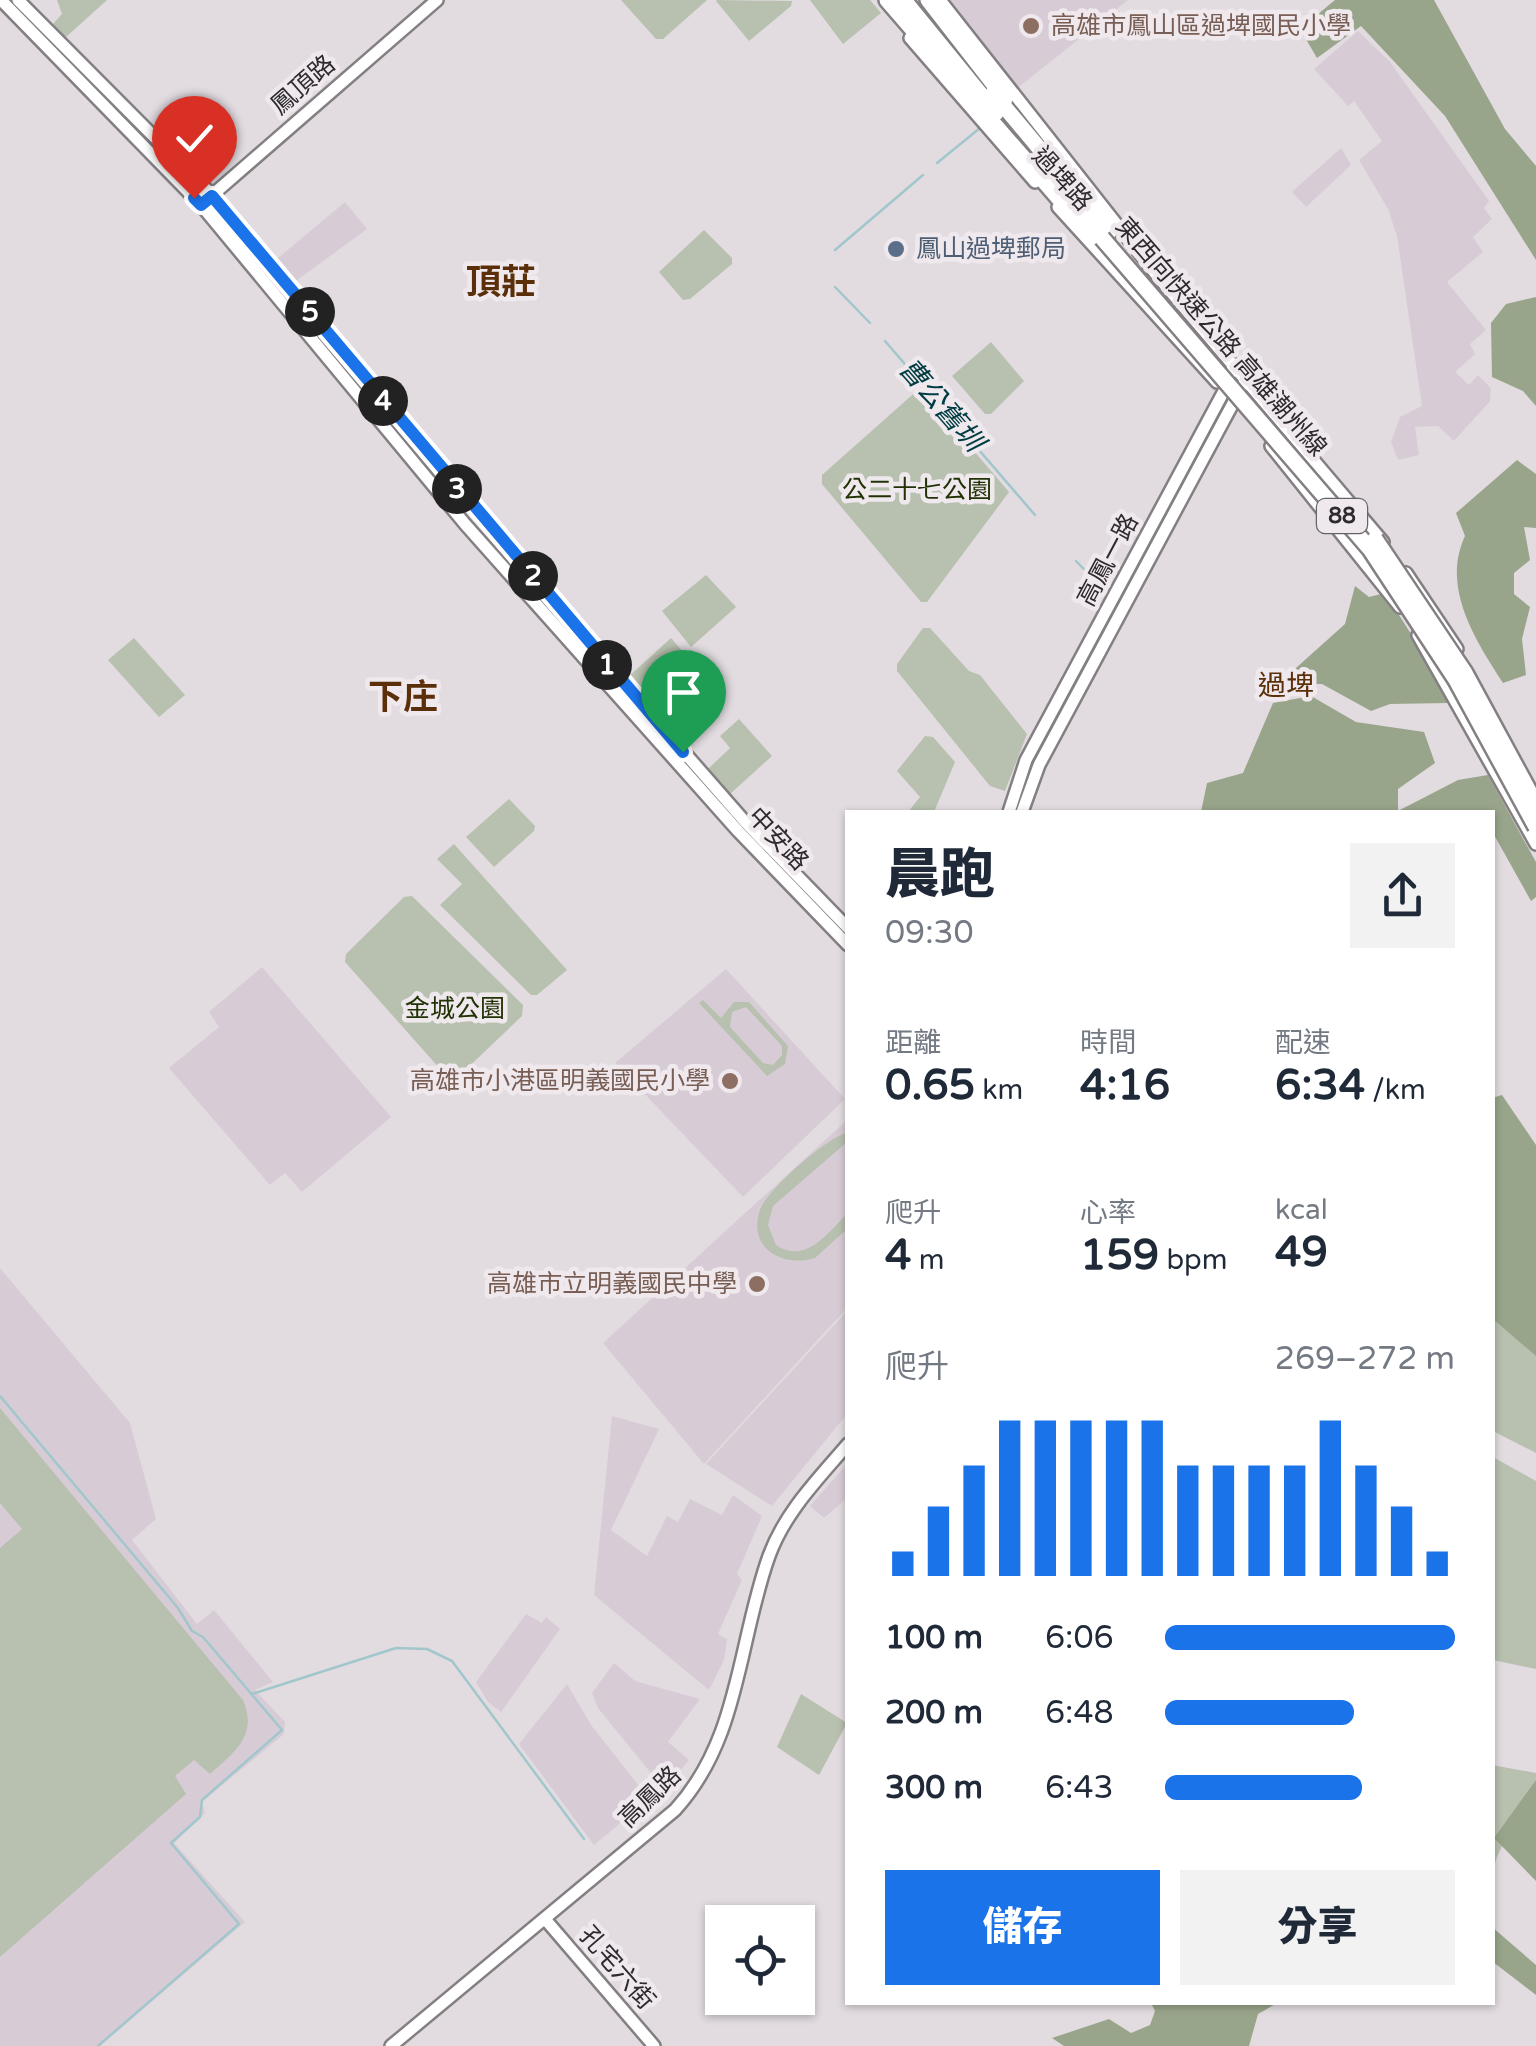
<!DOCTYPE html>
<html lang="zh-TW">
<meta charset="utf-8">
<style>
body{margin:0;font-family:"Varela Round","Noto Sans TC",sans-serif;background:#f2f2f3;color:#1f2937;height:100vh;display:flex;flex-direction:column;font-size:38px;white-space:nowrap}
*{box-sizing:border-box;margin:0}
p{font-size:32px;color:#747a83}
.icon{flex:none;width:55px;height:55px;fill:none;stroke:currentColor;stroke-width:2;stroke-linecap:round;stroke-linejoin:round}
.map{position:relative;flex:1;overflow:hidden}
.sheet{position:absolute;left:845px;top:810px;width:650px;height:1195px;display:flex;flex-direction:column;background:#fff;border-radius:0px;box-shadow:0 2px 8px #0004}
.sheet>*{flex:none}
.controls{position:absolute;left:705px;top:1905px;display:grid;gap:20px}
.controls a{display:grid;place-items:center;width:110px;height:110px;border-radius:0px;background:#fff;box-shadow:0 2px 8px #0004;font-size:50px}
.pin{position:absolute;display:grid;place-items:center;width:85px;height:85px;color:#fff;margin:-102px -42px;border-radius:50% 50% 50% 0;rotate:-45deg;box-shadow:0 0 10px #0007}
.pin .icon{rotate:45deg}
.km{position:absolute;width:50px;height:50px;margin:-25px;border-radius:50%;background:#222;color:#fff;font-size:28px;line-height:50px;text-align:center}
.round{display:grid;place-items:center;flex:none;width:105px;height:105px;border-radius:0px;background:#f2f2f3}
.summary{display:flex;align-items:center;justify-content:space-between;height:170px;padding:0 40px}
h1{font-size:55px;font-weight:800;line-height:75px}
.metrics{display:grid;grid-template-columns:repeat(3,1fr);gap:15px;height:170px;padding:10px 40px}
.metrics div{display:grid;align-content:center}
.metrics b{font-size:42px;font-weight:800}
.metrics small{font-size:28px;font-weight:400}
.metrics p{font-size:28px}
.chart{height:280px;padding:20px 40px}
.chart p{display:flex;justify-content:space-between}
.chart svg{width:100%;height:180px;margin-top:10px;stroke:#1a73e8;stroke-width:6}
.cta{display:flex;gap:20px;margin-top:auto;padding:20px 40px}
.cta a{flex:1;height:115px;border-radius:0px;background:#1a73e8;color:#fff;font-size:40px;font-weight:800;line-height:115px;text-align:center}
.cta a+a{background:#f2f2f3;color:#1f2937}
ul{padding:0 40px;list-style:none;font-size:32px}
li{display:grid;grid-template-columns:160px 120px 1fr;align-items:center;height:75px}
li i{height:25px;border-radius:12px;background:#1a73e8}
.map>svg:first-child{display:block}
.built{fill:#d7ccd6}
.green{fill:#b8c0af;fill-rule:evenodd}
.forest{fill:#99a58b}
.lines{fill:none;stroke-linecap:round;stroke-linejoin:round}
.stream{stroke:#a1c7cc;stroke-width:2.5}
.secondary-casing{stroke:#847f83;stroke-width:16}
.highway-casing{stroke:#847f83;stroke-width:20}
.secondary{stroke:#fff;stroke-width:11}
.highway{stroke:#fff;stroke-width:15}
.highway-bridge-casing{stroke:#847f83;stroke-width:20;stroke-linecap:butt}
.highway-bridge{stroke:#fff;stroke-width:15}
.route-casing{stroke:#fff;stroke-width:20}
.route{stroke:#1a73e8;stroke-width:12}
.education-dot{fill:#8d6e63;stroke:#efe9ee;stroke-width:4}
.service-dot{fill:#5c6f8a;stroke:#efe9ee;stroke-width:4}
.labels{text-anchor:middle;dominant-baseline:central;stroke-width:9;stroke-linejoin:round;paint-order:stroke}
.shield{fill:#efe9ee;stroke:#676467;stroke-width:2.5}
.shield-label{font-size:22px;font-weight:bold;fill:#2d2b2d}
.education-label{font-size:25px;fill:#785e54;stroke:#efe9ee;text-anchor:end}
.street-label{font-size:25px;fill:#2d2b2d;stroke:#efe9ee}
.service-label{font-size:25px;fill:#4e5e75;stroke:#efe9ee;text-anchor:start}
.park-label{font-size:25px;fill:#213205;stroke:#efe9ee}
.water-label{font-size:28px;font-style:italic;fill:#003d43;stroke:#efe9ee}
.neighbourhood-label{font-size:28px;fill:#5b2f09;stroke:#efe9ee}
.district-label{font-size:35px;font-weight:bold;fill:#5b2f09;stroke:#efe9ee}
</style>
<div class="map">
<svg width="1536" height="2046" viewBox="0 0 1536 2046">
<rect width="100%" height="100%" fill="#e2dce1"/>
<!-- built -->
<g class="built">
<polygon points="947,0 1128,0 1015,90"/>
<polygon points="1358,31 1390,62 1489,201 1484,208 1492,219 1473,237 1483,252 1447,282 1486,330 1470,344 1475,354 1455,372 1469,385 1478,375 1491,388 1490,401 1454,441 1438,426 1415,427 1419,455 1398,460 1391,442 1400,417 1422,406 1397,236 1388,209 1359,160 1382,141 1354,101 1348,106 1314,69"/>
<polygon points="1341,148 1351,165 1306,207 1292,192"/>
<polygon points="345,202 367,229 296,281 278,258"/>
<polygon points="262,967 391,1117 302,1192 285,1173 270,1185 169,1068 219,1027 209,1012"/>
<polygon points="726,969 845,1099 743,1197 615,1063"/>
<polygon points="847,1120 847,1308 704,1464 603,1343"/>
<polygon points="0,1268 130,1423 156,1519 132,1540 197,1624 214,1610 273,1682 255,1690 285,1722 284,1734 202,1802 205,1813 174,1843 245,1922 100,2046 0,2046"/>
<polygon points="847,1311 847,1414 772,1506 706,1464"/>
<polygon points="612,1416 659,1429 611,1530 647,1556 667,1516 678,1522 690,1499 722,1515 733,1495 762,1516 737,1574 742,1580 718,1634 727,1639 724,1660 709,1690 594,1595"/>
<polygon points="847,1464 847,1498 824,1518 810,1506"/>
<polygon points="526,1614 542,1623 546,1617 560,1629 501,1712 488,1702 476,1682"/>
<polygon points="614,1663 635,1681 700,1699 668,1742 689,1760 671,1782 654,1777 598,1708 592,1693"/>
<polygon points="567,1684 591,1725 647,1796 646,1802 594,1845 519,1744"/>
</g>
<!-- green -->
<g class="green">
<polygon points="57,0 107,0 65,38 53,24 62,14"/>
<polygon points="621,0 707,0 663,39 656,39"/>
<polygon points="810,0 870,0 881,13 843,44"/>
<polygon points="716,1 717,0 792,1 791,6 749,41"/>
<polygon points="704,230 732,258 732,264 690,299 683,300 659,272"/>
<polygon points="991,342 1024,381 991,414 985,414 952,376"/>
<polygon points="920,388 1009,492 927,602 921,602 822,484 822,475"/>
<polygon points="706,575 736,607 691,647 662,611"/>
<polygon points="923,628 930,628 969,671 980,675 1027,734 1005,791 990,786 897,671 897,664"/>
<polygon points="134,638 185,695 159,717 108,660"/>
<polygon points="671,638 714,688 670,727 627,678"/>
<polygon points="739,719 772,756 730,794 708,769 730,748 720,736"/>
<polygon points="925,736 933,737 955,762 934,812 908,812 920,797 897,771"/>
<polygon points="509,799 535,826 534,831 494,867 466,837"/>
<polygon points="454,844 567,970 537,995 531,995 440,905 462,884 437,859"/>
<polygon points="412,896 523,1005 522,1016 458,1077 449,1079 345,962 346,954 404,897"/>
<path d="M703 1000 721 1018 734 1002H749L788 1046 785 1064 767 1076 699 1003ZM746 1007 782 1046V1055L773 1065 763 1063 730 1027 732 1012Z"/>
<path d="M847 1133V1142L773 1206 768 1225 776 1245C806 1265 827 1233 847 1214V1229L815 1258C782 1268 747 1248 760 1210 766 1191 828 1136 847 1133Z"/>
<polygon points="1492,1298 1536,1332 1536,1453 1493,1431"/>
<path d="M0 1408 243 1700C258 1735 235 1752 210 1774L194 1760 175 1776 186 1794 0 1957V1548L22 1529 0 1503Z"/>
<polygon points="1493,1457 1536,1481 1536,1669 1493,1660"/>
<polygon points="801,1694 847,1723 819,1775 777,1747"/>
<path d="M1492 1765 1536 1773C1536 1826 1500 1827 1493 1873Z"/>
</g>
<!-- forest -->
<g class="forest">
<polygon points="1335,0 1434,0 1505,129 1536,166 1536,260 1445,116 1361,26 1317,58 1300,29"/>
<polygon points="1536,297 1536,406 1523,391 1492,377 1491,323 1506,304"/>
<path d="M1517 460 1536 474V528L1524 527 1530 560 1514 573V594L1530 607 1522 639 1526 675 1503 683C1475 640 1441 587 1465 536L1456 513Z"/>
<polygon points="1355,586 1369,597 1385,593 1427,659 1449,703 1390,704 1371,711 1322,684 1277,685 1345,624"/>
<polygon points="1311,696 1356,722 1424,732 1435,763 1398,789 1398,811 1458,780 1488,775 1536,862 1536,897 1531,901 1493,833 1492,812 1201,812 1207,783 1243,773 1273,703"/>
<polygon points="1502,1095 1536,1145 1536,1356 1493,1319 1492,1098"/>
<polygon points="1536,1780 1536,1881 1494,1838"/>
<polygon points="1492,1927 1536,1965 1536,1995 1493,1962"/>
<polygon points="1151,2003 1277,2003 1258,2014 1249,2046 1064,2046 1052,2038 1109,2019 1131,2033 1150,2025 1155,2011"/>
</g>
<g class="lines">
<!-- stream -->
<g class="stream">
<polyline points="937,163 980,128"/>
<polyline points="835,250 923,175"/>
<polyline points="835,287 870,323"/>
<polyline points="885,341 1035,515"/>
<polyline points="1076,561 1105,591"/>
<polyline points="0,1396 178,1608 192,1631 203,1637 282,1730 202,1800 200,1817 171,1843 239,1924 98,2046"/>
<polyline points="252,1694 396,1648 427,1649 452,1661 584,1839"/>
</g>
<defs>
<g id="secondary">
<polyline points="1,0 201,205 465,524 738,831 848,945"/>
<polyline points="18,0 212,195 620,679 747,824 848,928"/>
<polyline points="940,0 1159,278 1383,542"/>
<polyline points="910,38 1035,182"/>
<polyline points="210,197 437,0"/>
<polyline points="1058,207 1217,382"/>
<polyline points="1271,446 1400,607"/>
<polyline points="1406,573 1457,649"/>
<polyline points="1418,635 1536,844"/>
<polyline points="1009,812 1026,760 1224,391 1234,364"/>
<polyline points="1022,812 1039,765 1246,379"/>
<polyline points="545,1919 654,2046"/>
<path d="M391 2046 675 1810C740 1739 738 1642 769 1556 785 1512 818 1479 848 1444"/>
</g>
<g id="highway">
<polyline points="887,0 1067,208 1102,238"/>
<polyline points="904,0 996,113"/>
<polyline points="928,0 1005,99"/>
<polyline points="993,93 1109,232"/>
</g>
</defs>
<!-- secondary casing -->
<use href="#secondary" class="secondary-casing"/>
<!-- highway casing -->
<use href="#highway" class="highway-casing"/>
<!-- secondary -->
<use href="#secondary" class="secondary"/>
<!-- highway -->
<use href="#highway" class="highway"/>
<defs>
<g id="highway-bridge">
<polyline points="1102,238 1370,549 1456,680 1536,827"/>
<polyline points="1375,539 1465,673 1536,804"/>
</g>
</defs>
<!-- highway-bridge casing -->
<use href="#highway-bridge" class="highway-bridge-casing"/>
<!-- highway-bridge -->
<use href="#highway-bridge" class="highway-bridge"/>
</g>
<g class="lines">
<defs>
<polyline id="route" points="194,198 201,205 212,196 683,752"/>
</defs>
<!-- route casing -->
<use href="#route" class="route-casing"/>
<!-- route -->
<use href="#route" class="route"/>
</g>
<!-- markers -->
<g class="education-dot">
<circle cx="1031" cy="26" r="10"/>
<circle cx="730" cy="1081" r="10"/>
<circle cx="757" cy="1284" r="10"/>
</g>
<circle class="service-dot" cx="896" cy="249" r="10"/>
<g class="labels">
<!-- shield labels -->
<rect class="shield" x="1317" y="499" width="50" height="34" rx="8"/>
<g class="shield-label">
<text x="1342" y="516">88</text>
</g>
<!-- education labels -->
<g class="education-label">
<text x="1051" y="26" text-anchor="start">高雄市鳳山區過埤國民小學</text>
<text x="710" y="1081">高雄市小港區明義國民小學</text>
<text x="737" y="1284">高雄市立明義國民中學</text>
</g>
<!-- street labels -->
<g class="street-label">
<text transform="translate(303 85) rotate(-41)">鳳頂路</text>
<text transform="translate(1062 179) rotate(48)">過埤路</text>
<text transform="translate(1221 337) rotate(49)">東西向快速公路 高雄潮州線</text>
<text transform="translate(1108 560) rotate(-62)">高鳳一路</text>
<text transform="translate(778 839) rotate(47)">中安路</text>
<text transform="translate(650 1797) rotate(-44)">高鳳路</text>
<text transform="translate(617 1968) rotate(49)">孔宅六街</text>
</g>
<!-- service labels -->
<g class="service-label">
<text x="916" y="249">鳳山過埤郵局</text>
</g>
<!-- park labels -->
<g class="park-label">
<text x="917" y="490">公二十七公園</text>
<text x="455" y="1009">金城公園</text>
</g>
<!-- water labels -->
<g class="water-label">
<text transform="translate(941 405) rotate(49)">曹公舊圳</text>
</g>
<!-- neighbourhood labels -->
<g class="neighbourhood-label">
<text x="1286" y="686">過埤</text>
</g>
<!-- district labels -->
<g class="district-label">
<text x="501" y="283">頂莊</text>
<text x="403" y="698">下庄</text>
</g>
</g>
</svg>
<div class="controls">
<a><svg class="icon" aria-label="locate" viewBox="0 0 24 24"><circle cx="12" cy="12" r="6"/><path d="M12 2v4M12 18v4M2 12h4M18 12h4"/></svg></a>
</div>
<div class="pin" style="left:683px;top:752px;background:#1e9e55"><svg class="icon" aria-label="arrive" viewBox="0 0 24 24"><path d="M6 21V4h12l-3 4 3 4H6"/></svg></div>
<div class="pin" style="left:194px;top:198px;background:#d93025"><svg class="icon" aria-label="check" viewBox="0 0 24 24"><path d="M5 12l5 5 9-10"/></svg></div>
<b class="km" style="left:607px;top:665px">1</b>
<b class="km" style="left:533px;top:576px">2</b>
<b class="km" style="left:457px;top:489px">3</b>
<b class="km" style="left:383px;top:401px">4</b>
<b class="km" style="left:310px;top:312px">5</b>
<section class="sheet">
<div class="summary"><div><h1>晨跑</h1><p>09:30</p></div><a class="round"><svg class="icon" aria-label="share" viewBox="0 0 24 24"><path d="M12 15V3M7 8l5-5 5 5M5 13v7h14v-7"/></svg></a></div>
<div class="metrics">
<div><p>距離</p><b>0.65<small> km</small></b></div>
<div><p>時間</p><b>4:16</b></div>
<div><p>配速</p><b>6:34<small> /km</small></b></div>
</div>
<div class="metrics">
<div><p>爬升</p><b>4<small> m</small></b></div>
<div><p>心率</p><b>159<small> bpm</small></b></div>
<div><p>kcal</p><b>49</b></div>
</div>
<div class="chart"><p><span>爬升</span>269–272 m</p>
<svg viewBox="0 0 160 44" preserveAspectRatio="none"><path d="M5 44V38M15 44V27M25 44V17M35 44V6M45 44V6M55 44V6M65 44V6M75 44V6M85 44V17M95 44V17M105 44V17M115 44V17M125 44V6M135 44V17M145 44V27M155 44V38"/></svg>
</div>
<ul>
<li><b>100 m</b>6:06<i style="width:100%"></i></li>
<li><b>200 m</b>6:48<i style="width:65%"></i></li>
<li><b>300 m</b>6:43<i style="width:68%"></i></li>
</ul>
<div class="cta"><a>儲存</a><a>分享</a></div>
</section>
</div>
